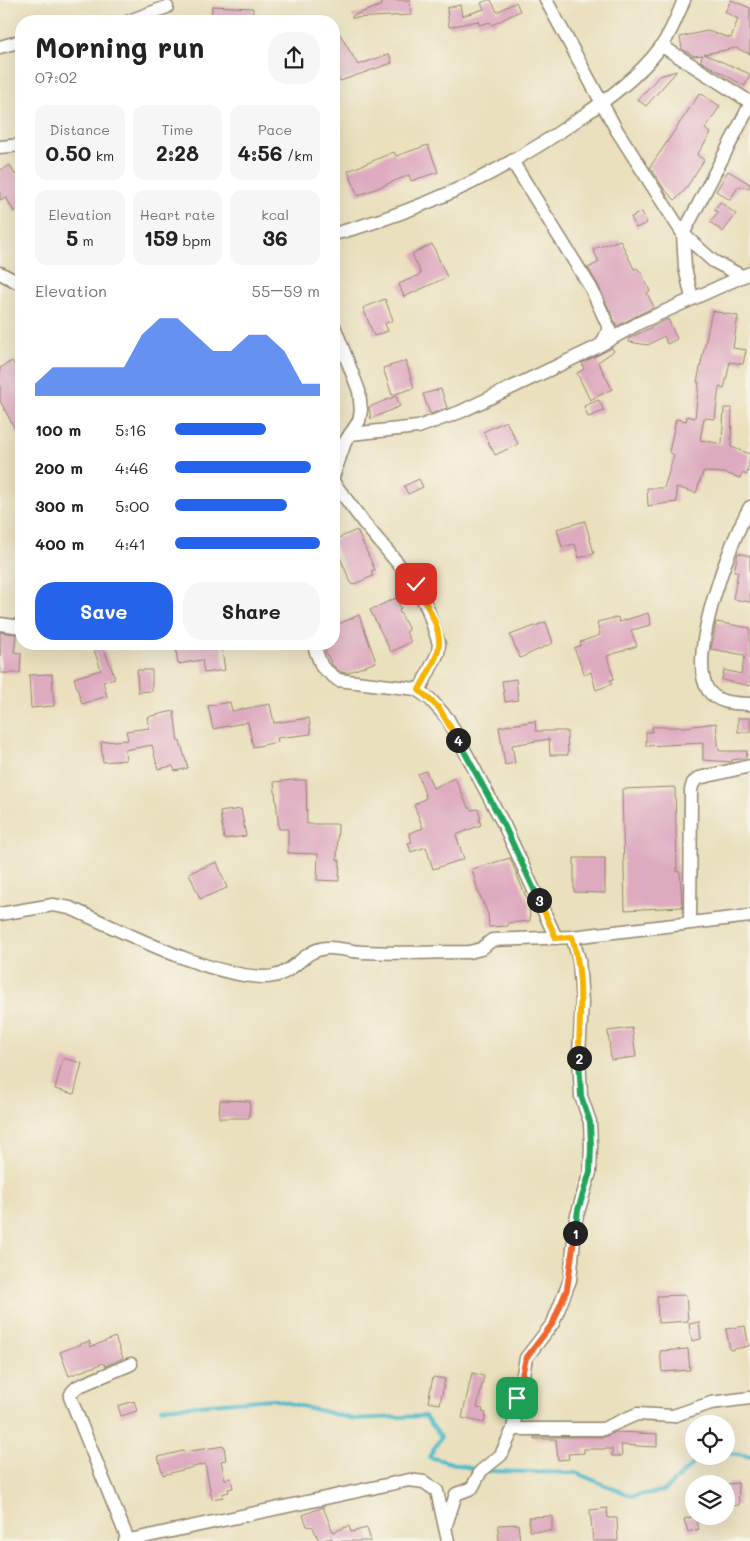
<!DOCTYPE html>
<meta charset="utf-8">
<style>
body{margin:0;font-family:Mali,sans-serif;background:#f6f6f6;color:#222;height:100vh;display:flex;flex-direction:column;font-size:19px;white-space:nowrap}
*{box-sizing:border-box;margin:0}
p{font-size:16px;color:#767676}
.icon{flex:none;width:28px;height:28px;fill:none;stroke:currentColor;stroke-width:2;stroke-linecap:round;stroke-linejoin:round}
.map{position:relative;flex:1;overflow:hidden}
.drawer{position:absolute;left:15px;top:15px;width:325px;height:635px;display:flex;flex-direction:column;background:#fff;border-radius:20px;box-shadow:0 5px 20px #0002}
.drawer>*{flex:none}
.controls{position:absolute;left:685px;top:1415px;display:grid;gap:10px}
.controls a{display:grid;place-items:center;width:50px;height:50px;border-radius:50%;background:#fff;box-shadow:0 5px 20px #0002;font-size:25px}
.pin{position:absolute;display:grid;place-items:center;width:42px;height:42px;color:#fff;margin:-21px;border-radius:10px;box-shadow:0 2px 8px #0006}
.km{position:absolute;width:25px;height:25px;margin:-12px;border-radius:50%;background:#222;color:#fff;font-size:14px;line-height:25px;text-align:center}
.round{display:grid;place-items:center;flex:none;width:52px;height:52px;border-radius:20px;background:#f6f6f6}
.summary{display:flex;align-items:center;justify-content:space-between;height:85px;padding:0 20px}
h1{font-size:28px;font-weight:700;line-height:38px}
.figures{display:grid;grid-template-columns:repeat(3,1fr);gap:8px;height:85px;padding:5px 20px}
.figures div{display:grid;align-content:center;border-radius:12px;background:#f6f6f6;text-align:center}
.figures b{font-size:21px;font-weight:700}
.figures small{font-size:14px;font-weight:400}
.figures p{font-size:14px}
.chart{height:140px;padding:10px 20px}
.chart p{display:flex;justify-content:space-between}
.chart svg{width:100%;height:90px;margin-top:5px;fill:#2563eb;opacity:.7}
.cta{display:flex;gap:10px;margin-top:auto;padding:10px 20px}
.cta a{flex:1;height:58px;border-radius:20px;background:#2563eb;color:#fff;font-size:20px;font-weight:700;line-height:58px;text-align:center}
.cta a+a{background:#f6f6f6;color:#222}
ul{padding:0 20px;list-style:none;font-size:16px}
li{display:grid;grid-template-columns:80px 60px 1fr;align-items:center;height:38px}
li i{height:12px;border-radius:6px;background:#2563eb}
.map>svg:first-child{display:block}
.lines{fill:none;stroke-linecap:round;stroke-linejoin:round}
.stream{stroke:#4ebac9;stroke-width:4}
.building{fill:#deaac0}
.minor-casing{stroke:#92856e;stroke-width:15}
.minor{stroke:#fff;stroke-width:12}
.split-1-casing{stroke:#fff;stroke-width:10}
.split-2-casing{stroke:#fff;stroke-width:10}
.split-3-casing{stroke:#fff;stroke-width:10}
.split-4-casing{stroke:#fff;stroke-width:10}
.split-5-casing{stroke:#fff;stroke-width:10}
.split-1{stroke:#f0652b;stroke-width:6}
.split-2{stroke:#22a559;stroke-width:6}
.split-3{stroke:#f5b400;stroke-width:6}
.split-4{stroke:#22a559;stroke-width:6}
.split-5{stroke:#f5b400;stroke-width:6}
</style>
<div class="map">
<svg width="750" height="1541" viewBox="0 0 750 1541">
<rect width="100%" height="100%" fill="#f7f3e8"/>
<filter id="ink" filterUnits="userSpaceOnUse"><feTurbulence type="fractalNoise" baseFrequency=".02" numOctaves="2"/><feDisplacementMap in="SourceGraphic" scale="10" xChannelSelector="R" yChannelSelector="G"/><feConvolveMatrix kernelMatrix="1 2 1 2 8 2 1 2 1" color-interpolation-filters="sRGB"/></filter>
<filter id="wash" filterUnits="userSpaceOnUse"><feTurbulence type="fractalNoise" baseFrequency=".0096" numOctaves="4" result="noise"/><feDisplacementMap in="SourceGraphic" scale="20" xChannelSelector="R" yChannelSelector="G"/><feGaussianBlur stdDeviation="1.12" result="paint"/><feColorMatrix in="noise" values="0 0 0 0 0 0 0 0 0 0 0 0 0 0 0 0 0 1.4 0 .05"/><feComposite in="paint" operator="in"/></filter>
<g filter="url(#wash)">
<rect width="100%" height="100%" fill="#eae0bd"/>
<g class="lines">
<!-- stream -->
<g class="stream">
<polyline points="161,1408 272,1399 354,1419 425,1416 441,1437 429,1457 478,1470"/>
<polyline points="726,1453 750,1456"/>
<polyline points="487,1471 576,1473 632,1496 664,1491 701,1456"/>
</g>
</g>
<g id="blocks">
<!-- building -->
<g class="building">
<polygon points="381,0 410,0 411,15 352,18 352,16 382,5"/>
<polygon points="488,0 491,0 497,12 516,2 520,11 492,25 490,22 479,25 478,21 449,27 447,8 460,5 462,16 484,9 481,3"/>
<polygon points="731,0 750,8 750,54 736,48 704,54 750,74 745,86 700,61 703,55 694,56 682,49 680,37 707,31 731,38 738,19 725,12"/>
<polygon points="212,6 253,8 252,21 211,21"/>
<polygon points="334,24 358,65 389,54 392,63 340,81 334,70"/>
<polygon points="677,71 646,106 638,100 659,76"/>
<polygon points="700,93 720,106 705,129 711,133 697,155 704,160 685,190 675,200 664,189 650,167"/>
<polygon points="428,145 438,172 411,181 409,175 358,196 348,171 394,152 396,156"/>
<polygon points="10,165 15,175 21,172 21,208 14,212 6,197 0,200 0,170"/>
<polygon points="728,171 750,184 750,188 738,187 730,200 716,191"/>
<polygon points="720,202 736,214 723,232 710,222 718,212 714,210"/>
<polygon points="642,212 647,223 636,228 631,217"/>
<polygon points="620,240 634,269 637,268 642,274 650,291 647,293 654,307 617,326 598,285 588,268 599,262 593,249"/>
<polygon points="432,244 447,277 404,297 399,284 421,274 412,254"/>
<polygon points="385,299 393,320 385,324 388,331 374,336 363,308"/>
<polygon points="712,311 738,316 733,348 746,350 743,364 730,362 724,389 719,387 715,419 704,418 700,440 722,444 724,408 732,408 731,447 750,454 747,475 742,473 740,478 725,473 703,472 696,493 676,487 677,502 648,506 647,488 664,488 674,455 669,452 676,419 686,421 687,416 695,418 699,382 697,382"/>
<polygon points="668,319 677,339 667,344 664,336 648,345 629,342 628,339"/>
<polygon points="612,348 614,351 598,362 612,389 590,400 577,373 584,369 582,363"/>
<polygon points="12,361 21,377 17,381 21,389 21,440 0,401 0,368"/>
<polygon points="406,361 414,388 392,395 383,368"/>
<polygon points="441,389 447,408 430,414 423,394"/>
<polygon points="396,396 400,406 371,419 369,407"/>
<polygon points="599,400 604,411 588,417 584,406"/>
<polygon points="506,421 518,444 495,455 483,432"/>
<polygon points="419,479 423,487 408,494 404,486"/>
<polygon points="585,521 594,554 579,558 575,544 562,547 557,529"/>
<polygon points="357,530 375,570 371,571 373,576 352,585 334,544 334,540"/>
<polygon points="738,553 750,556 750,602 733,599 738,572 734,571"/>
<polygon points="396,598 401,608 399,610 409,630 406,632 411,642 391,652 370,610"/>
<polygon points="648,613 651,625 631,630 637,646 607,656 614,679 610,680 612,684 596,690 591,672 585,675 574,648 581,645 580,642 600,635 597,622 618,617 619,622"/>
<polygon points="359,615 376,662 347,673 341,672 332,665 322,644 334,644 334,626"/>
<polygon points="546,622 553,643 520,658 510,635"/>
<polygon points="716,622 750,628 750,686 722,680 724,670 741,674 745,655 711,649"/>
<polygon points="0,632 16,634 14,652 21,653 20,673 1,673"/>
<polygon points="92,644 102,644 115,678 103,682 107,696 82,704 74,678 101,670"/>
<polygon points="175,644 221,644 225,670 204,673 202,660 178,664"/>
<polygon points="137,670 152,670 152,691 138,692"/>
<polygon points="52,674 54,706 31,708 29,675"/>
<polygon points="516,679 518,700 505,702 502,681"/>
<polygon points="230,702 232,711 270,704 274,723 309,718 311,734 277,738 278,742 253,747 248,722 213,729 208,706"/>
<polygon points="174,711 178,742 180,741 188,768 175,771 173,766 158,769 152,745 125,750 126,760 103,762 101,742 128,740 126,731 149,728 147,717"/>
<rect x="738" y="718" width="12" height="14"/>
<polygon points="535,721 536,731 567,731 568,755 550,755 549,739 512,745 515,763 505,765 499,727"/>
<polygon points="716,723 719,751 747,751 746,758 732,760 732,762 703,760 703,743 646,746 646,732 652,732 652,727 686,727"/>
<polygon points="426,771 433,788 455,778 467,805 471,810 478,809 481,818 479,819 481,825 456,835 464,859 433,869 426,847 411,852 408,843 412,842 409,833 423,828 414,805 426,798 418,774"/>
<polygon points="293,780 306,780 307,824 338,824 337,860 340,860 339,881 317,880 318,854 288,853 288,829 279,829 274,782"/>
<polygon points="675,787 677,872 680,872 682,907 625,910 622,789"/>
<polygon points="241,809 246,836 224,839 220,812"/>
<polygon points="510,858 529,904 530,921 508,923 508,926 489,927 488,914 478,891 472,869"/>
<polygon points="574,858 605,858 605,893 574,892"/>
<polygon points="217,862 227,888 200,899 189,873"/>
<polygon points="632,1028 636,1057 611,1060 608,1031"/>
<polygon points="63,1058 82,1063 74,1094 55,1089"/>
<polygon points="220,1100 250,1101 249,1118 219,1118"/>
<polygon points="686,1295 688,1321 658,1323 657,1296"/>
<polygon points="699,1322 701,1339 692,1341 689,1324"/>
<polygon points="745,1326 749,1346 730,1350 726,1329"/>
<polygon points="115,1337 123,1358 105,1366 104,1363 69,1376 60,1352 89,1341 91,1347"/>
<polygon points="688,1349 690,1370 662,1372 660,1351"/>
<polygon points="472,1373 484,1376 477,1408 483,1409 482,1412 486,1413 484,1423 462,1418"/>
<polygon points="433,1377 445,1379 440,1404 428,1402"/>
<polygon points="134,1401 137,1411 121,1416 118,1406"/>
<polygon points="617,1432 657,1434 657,1447 621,1445 622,1456 612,1456 612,1449 584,1449 584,1453 568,1454 569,1459 558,1460 556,1439 534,1439 534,1437 603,1437"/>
<polygon points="224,1446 226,1460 221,1461 225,1479 231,1478 233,1488 228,1489 229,1492 222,1494 223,1497 212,1499 205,1464 163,1475 158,1457 183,1451 183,1452"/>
<polygon points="738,1483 739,1505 728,1506 727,1484"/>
<polygon points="323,1507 333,1532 349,1526 351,1532 367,1528 371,1541 331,1541 332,1538 319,1541 313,1527 307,1526 303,1515"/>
<polygon points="607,1508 608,1518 617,1518 618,1541 593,1541 590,1510"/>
<polygon points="552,1516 552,1531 529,1531 529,1517"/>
<polygon points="695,1516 699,1529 688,1532 684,1519"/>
<polygon points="518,1524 520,1541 499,1541 498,1525"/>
</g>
</g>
</g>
<g filter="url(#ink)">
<use href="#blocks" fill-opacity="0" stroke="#92856e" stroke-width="1"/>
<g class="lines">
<defs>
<g id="minor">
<polyline points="546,0 616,129 683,234 713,261 742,276"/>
<polyline points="129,21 167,7"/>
<polyline points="662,46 750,102"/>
<polyline points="0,47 21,41"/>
<polyline points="0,147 21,145"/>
<polyline points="512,161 591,288 609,328 602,344"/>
<path d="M334 234C424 210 504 172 580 118 609 98 639 76 660 48 671 34 677 16 684 0"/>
<polyline points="0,273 21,284"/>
<polyline points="692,298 685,268 683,234 750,105"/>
<polyline points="334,326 359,391 361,410 359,421 345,442 334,474"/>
<polyline points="350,434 418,427 460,412 595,348 639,323 750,273"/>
<polyline points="334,483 364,523 416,585 428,610 439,644 438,653 419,691"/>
<path d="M750 507C731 539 686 657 708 690 718 704 735 703 750 704"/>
<polyline points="0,624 21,627"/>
<polyline points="313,644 322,667 338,680 416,689 430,699 448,719 504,825 556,938"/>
<path d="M0 914 53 905 70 908C126 932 202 974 262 977 295 978 299 951 326 948 338 947 351 952 363 952 398 954 434 952 469 952L481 949 492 940 572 937 750 916"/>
<polyline points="690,922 691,790 693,783 699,778 750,766"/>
<polyline points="513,1429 603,1429 637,1414 673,1416 711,1403 750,1398"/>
<polyline points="446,1525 456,1494 472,1488 481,1471 501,1455 513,1429 526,1358 553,1323 570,1280 576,1219 590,1172 591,1146 590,1122 581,1096 579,1055 582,1003 579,959 572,937"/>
<polyline points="128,1540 70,1397 72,1392 77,1387 131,1364"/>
<polyline points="125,1541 409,1480 424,1482 437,1491 448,1541"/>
</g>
</defs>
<!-- minor casing -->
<use href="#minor" class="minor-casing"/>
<!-- minor -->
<use href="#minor" class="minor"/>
</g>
</g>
<g class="lines" filter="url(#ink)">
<defs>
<polyline id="split-1" points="517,1398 526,1358 553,1323 567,1289 575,1233"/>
<polyline id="split-2" points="575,1233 578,1210 590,1172 591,1146 590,1122 581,1096 579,1058"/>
<path id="split-3" d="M539 900 556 938 572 937C585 979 579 1015 579 1058"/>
<polyline id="split-4" points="458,740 504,825 539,900"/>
<path id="split-5" d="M416 584C425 603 444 630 438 651 434 664 425 678 419 690L439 708 458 740"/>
</defs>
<!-- split-1 casing -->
<use href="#split-1" class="split-1-casing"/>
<!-- split-2 casing -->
<use href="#split-2" class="split-2-casing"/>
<!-- split-3 casing -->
<use href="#split-3" class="split-3-casing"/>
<!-- split-4 casing -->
<use href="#split-4" class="split-4-casing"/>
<!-- split-5 casing -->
<use href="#split-5" class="split-5-casing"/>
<!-- split-1 -->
<use href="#split-1" class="split-1"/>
<!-- split-2 -->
<use href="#split-2" class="split-2"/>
<!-- split-3 -->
<use href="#split-3" class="split-3"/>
<!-- split-4 -->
<use href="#split-4" class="split-4"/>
<!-- split-5 -->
<use href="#split-5" class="split-5"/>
</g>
</svg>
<div class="controls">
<a><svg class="icon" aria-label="locate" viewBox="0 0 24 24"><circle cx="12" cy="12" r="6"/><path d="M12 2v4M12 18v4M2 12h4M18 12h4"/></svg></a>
<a><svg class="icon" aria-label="layers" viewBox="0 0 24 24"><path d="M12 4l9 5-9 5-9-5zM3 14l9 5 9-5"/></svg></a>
</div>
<div class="pin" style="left:517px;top:1398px;background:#1e9e55"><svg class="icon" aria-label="arrive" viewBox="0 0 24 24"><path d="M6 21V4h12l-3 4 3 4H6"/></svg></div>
<div class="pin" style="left:416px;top:584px;background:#d93025"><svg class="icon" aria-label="check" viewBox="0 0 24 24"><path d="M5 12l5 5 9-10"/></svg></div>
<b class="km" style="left:575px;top:1233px">1</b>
<b class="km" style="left:579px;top:1058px">2</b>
<b class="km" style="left:539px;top:900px">3</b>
<b class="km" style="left:458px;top:740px">4</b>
<section class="drawer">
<div class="summary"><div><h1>Morning run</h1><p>07:02</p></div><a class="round"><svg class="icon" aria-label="share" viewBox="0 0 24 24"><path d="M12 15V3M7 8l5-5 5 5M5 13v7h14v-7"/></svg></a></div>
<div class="figures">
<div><p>Distance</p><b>0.50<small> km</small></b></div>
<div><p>Time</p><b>2:28</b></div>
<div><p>Pace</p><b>4:56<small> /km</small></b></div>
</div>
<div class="figures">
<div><p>Elevation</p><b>5<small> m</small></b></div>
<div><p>Heart rate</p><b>159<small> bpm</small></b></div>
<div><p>kcal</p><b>36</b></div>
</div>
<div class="chart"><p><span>Elevation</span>55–59 m</p>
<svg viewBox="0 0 160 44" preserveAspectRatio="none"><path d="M0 44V38L10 30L20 30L30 30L40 30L50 30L60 14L70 6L80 6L90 14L100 22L110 22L120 14L130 14L140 22L150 38L160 38V44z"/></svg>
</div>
<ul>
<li><b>100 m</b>5:16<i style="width:63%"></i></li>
<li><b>200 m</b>4:46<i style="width:94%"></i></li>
<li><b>300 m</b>5:00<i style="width:77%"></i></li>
<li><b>400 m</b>4:41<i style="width:100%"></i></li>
</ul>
<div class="cta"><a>Save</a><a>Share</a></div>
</section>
</div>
